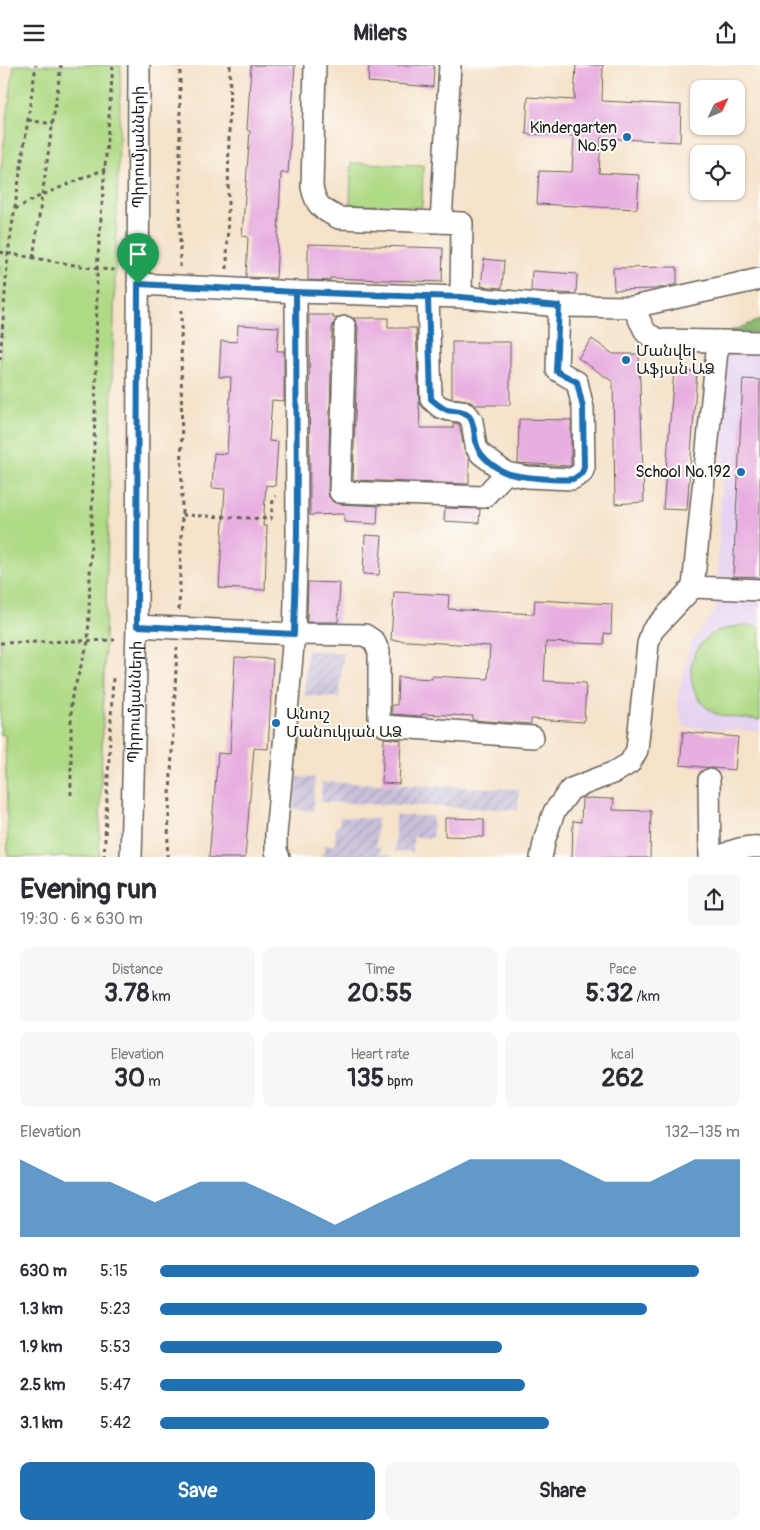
<!DOCTYPE html>
<meta charset="utf-8">
<style>
body{margin:0;font-family:Pangolin,"Noto Sans Armenian",sans-serif;background:#f7f7f7;color:#2b2b33;height:100vh;display:flex;flex-direction:column;font-size:19px;white-space:nowrap}
*{box-sizing:border-box;margin:0}
p{font-size:16px;color:#7c7c81}
.icon{flex:none;width:28px;height:28px;fill:none;stroke:currentColor;stroke-width:2;stroke-linecap:round;stroke-linejoin:round}
.map{position:relative;height:792px;overflow:hidden}
.details{display:flex;flex-direction:column;background:#fff;flex:1}
.details>*{flex:none}
.needle{width:32px;rotate:46deg}
.fabs{position:absolute;left:690px;top:15px;display:grid;gap:10px}
.fabs a{display:grid;place-items:center;width:55px;height:55px;border-radius:10px;background:#fff;box-shadow:0 1px 4px #0004;font-size:25px}
.pin{position:absolute;display:grid;place-items:center;width:42px;height:42px;color:#fff;margin:-51px -21px;border-radius:50% 50% 50% 0;rotate:-45deg;box-shadow:0 0 5px #0007}
.pin .icon{rotate:45deg}
.round{display:grid;place-items:center;flex:none;width:52px;height:52px;border-radius:10px;background:#f7f7f7}
.overview{display:flex;align-items:center;justify-content:space-between;height:85px;padding:0 20px}
h1{font-size:28px;font-weight:700;line-height:38px}
.metrics{display:grid;grid-template-columns:repeat(3,1fr);gap:8px;height:85px;padding:5px 20px}
.metrics div{display:grid;align-content:center;border-radius:10px;background:#f7f7f7;text-align:center}
.metrics b{font-size:25px;font-weight:700}
.metrics small{font-size:14px;font-weight:400}
.metrics p{font-size:14px}
.chart{height:140px;padding:10px 20px}
.chart p{display:flex;justify-content:space-between}
.chart svg{width:100%;height:90px;margin-top:5px;fill:#1f6fb2;opacity:.7}
.action{display:flex;gap:10px;margin-top:auto;padding:10px 20px}
.action a{flex:1;height:58px;border-radius:10px;background:#1f6fb2;color:#fff;font-size:20px;font-weight:700;line-height:58px;text-align:center}
.action a+a{background:#f7f7f7;color:#2b2b33}
ul{padding:0 20px;list-style:none;font-size:16px}
li{display:grid;grid-template-columns:80px 60px 1fr;align-items:center;height:38px}
li i{height:12px;border-radius:6px;background:#1f6fb2}
header{display:flex;justify-content:space-between;align-items:center;height:65px;padding:0 20px;background:#fff;font-size:22px;font-weight:700}
.map>svg:first-child{display:block}
.built{fill:#e5d3f1}
.industrial{fill:url(#industrial-furrows)}
.forest{fill:url(#forest-firs);stroke:#546b48}
.park{fill:#afda86;stroke:#667b51}
.building{fill:#e7aee0}
.lines{fill:none;stroke-linecap:round;stroke-linejoin:round}
.minor-casing{stroke:#686159;stroke-width:24}
.path{stroke:#686159;stroke-width:3;stroke-dasharray:4 4;stroke-linecap:butt}
.minor{stroke:#fff;stroke-width:21}
.route-casing{stroke:#fff;stroke-width:10}
.route{stroke:#1f6fb2;stroke-width:6}
.poi-dot{fill:#1f6fb2;stroke:#fdfcf7;stroke-width:2}
.labels{text-anchor:middle;dominant-baseline:central;stroke-width:4;stroke-linejoin:round;paint-order:stroke}
.poi-label{font-size:16px;fill:#1c1c1c;stroke:#fdfcf7;text-anchor:end}
.street-label{font-size:16px;fill:#1c1c1c;stroke:#fdfcf7}
</style>
<header><svg class="icon" aria-label="menu" viewBox="0 0 24 24"><path d="M4 6h16M4 12h16M4 18h16"/></svg>Milers<svg class="icon" aria-label="share" viewBox="0 0 24 24"><path d="M12 15V3M7 8l5-5 5 5M5 13v7h14v-7"/></svg></header>
<div class="map">
<svg width="760" height="793" viewBox="0 0 760 793">
<defs>
<pattern id="industrial-furrows" width="10" height="10" patternUnits="userSpaceOnUse" patternTransform="scale(1.25)"><rect width="10" height="10" fill="#c7c0d9"/><path d="M-1 1l2-2M0 10L10 0M9 11l2-2" fill="none" stroke="#aaa4ba"/></pattern>
<pattern id="forest-firs" width="22" height="20" patternUnits="userSpaceOnUse" patternTransform="scale(1.25)"><rect width="22" height="20" fill="#8bba73"/><path d="M5 1l3.5 6h-7zM16 11l3.5 6h-7z" fill="#779f63"/></pattern>
</defs>
<rect width="100%" height="100%" fill="#fdfcf7"/>
<filter id="ink" filterUnits="userSpaceOnUse"><feTurbulence type="fractalNoise" baseFrequency=".02" numOctaves="2"/><feDisplacementMap in="SourceGraphic" scale="10" xChannelSelector="R" yChannelSelector="G"/><feConvolveMatrix kernelMatrix="1 2 1 2 8 2 1 2 1" color-interpolation-filters="sRGB"/></filter>
<filter id="wash" filterUnits="userSpaceOnUse"><feTurbulence type="fractalNoise" baseFrequency=".0096" numOctaves="4" result="noise"/><feDisplacementMap in="SourceGraphic" scale="20" xChannelSelector="R" yChannelSelector="G"/><feGaussianBlur stdDeviation="1.12" result="paint"/><feColorMatrix in="noise" values="0 0 0 0 0 0 0 0 0 0 0 0 0 0 0 0 0 1.4 0 .05"/><feComposite in="paint" operator="in"/></filter>
<g filter="url(#wash)">
<rect width="100%" height="100%" fill="#f5e2c9"/>
<!-- built -->
<polygon class="built" points="728,267 760,268 760,666 684,662 677,636 690,580 716,545"/>
<!-- industrial -->
<g class="industrial">
<polygon points="307,585 343,588 339,633 304,630"/>
<polygon points="297,712 315,713 313,746 294,744"/>
<polygon points="322,717 519,724 518,745 321,737"/>
<polygon points="395,751 433,751 432,773 413,772 413,787 395,787"/>
<polygon points="340,752 377,754 376,782 380,782 381,789 392,790 392,792 321,792 321,790 324,789 324,780 335,781 336,761 339,762"/>
</g>
<!-- forest -->
<polygon class="forest" points="760,255 760,268 728,267"/>
<!-- park -->
<g class="park">
<polygon points="14,0 121,0 99,792 8,792 5,670 0,669 0,110"/>
<polygon points="351,98 423,100 422,142 350,140"/>
<path d="M743 560 760 562V655C745 653 728 653 714 648 711 646 708 643 705 641 686 623 686 590 707 573 717 564 730 563 743 560Z"/>
</g>
<g id="blocks">
<!-- building -->
<g class="building">
<polygon points="251,0 295,0 288,108 281,108 276,213 246,212 248,172 242,171 250,66 247,65"/>
<polygon points="369,0 434,0 433,22 368,17"/>
<polygon points="576,0 603,0 602,36 681,40 680,77 601,73 599,108 639,110 637,144 537,139 539,106 572,107 574,71 526,69 528,32 574,35"/>
<polygon points="308,179 443,183 442,217 330,213 330,216 308,215"/>
<polygon points="484,194 504,196 502,223 481,221"/>
<polygon points="677,202 677,219 655,224 614,225 613,203"/>
<polygon points="532,206 577,209 576,229 531,226"/>
<polygon points="309,250 333,250 333,253 337,253 332,262 328,427 329,432 333,437 339,439 378,441 377,459 344,457 344,449 310,450"/>
<polygon points="353,253 388,253 388,263 416,263 420,363 453,363 453,358 459,359 464,384 469,393 469,419 353,415 358,262 356,257"/>
<polygon points="238,260 279,262 277,286 284,286 284,336 272,335 269,376 278,377 275,421 266,420 263,461 267,461 265,525 219,523 225,424 212,423 214,388 227,389 231,312 219,312 221,276 237,277"/>
<polygon points="592,274 613,289 639,289 644,437 615,439 613,317 578,293"/>
<polygon points="452,277 510,277 510,340 476,340 467,335 452,333"/>
<polygon points="674,305 697,307 687,445 663,444"/>
<polygon points="743,314 760,315 760,512 733,511"/>
<polygon points="519,354 571,355 571,400 569,401 518,398"/>
<polygon points="445,443 480,444 479,458 444,456"/>
<polygon points="365,470 382,471 379,510 363,509"/>
<polygon points="308,517 340,518 338,557 307,557"/>
<polygon points="394,527 449,530 448,544 534,549 535,535 612,539 611,569 604,568 604,579 546,577 544,616 586,618 584,657 531,654 531,659 472,655 473,651 422,649 422,651 392,649 392,640 397,640 398,612 432,614 432,611 488,614 490,581 391,575"/>
<polygon points="235,592 273,594 268,684 254,683 245,793 209,793 218,688 230,689"/>
<polygon points="683,667 738,672 735,705 680,700"/>
<polygon points="384,673 401,675 399,719 382,718"/>
<polygon points="582,733 614,734 613,745 651,746 650,793 572,793 573,756 581,757"/>
<polygon points="445,753 484,754 484,772 445,771"/>
</g>
</g>
</g>
<g filter="url(#ink)">
<use href="#blocks" fill-opacity="0" stroke="#686159" stroke-width="1"/>
<g class="lines">
<defs>
<g id="minor">
<path d="M315 0 312 122C316 141 321 144 339 153L462 158 461 232"/>
<polyline points="441,157 450,0"/>
<polyline points="138,219 296,227 461,232 559,241 633,242 760,214"/>
<polyline points="296,227 297,469 294,569 365,570 374,576 379,587 379,654 385,661 533,672"/>
<polyline points="428,231 431,334 440,342 449,345 461,346 468,350 472,356 476,382 481,389 506,408 527,412 572,414 582,408 584,402 583,343 577,317 557,305 559,241"/>
<polyline points="633,242 646,268 659,275 718,276"/>
<polyline points="345,262 340,427 484,432 506,408"/>
<polyline points="693,522 760,525"/>
<polyline points="137,561 294,569 276,770 276,786 279,793"/>
<polyline points="709,715 710,793"/>
<path id="s1" d="M131 793 137 561 139 0"/>
<polyline points="541,793 545,773 554,747 571,724 615,707 630,698 637,685 648,579 652,566 693,522 718,276 760,277"/>
<path d="M720 793C730 785 747 781 760 782"/>
</g>
</defs>
<!-- minor casing -->
<use href="#minor" class="minor-casing"/>
<!-- path -->
<g class="path">
<polyline points="28,55 53,59"/>
<polyline points="15,144 42,130 105,104"/>
<polyline points="0,187 97,204 118,205"/>
<polyline points="33,193 61,0"/>
<polyline points="180,202 180,0"/>
<polyline points="227,204 230,0"/>
<polyline points="0,295 8,189 36,0"/>
<polyline points="182,450 271,454 273,435 276,431"/>
<polyline points="179,545 182,450 181,241"/>
<polyline points="0,578 115,575"/>
<polyline points="71,730 71,635 88,577 96,314 97,204 113,0"/>
<polyline points="104,793 113,613"/>
<polyline points="167,793 177,583"/>
</g>
<!-- minor -->
<use href="#minor" class="minor"/>
</g>
</g>
<g class="lines" filter="url(#ink)">
<defs>
<path id="route" d="M138 219 137 561 294 569 297 469 296 227 428 232 431 334C436 338 440 342 447 345 454 347 463 345 469 351 477 360 472 377 480 387 485 395 498 405 507 408 517 412 562 416 573 414 576 413 579 410 582 408L584 402 583 343 577 317 556 306 559 241 461 232 296 227 138 219"/>
</defs>
<!-- route casing -->
<use href="#route" class="route-casing"/>
<!-- route -->
<use href="#route" class="route"/>
</g>
<!-- markers -->
<g class="poi-dot">
<circle cx="627" cy="72" r="5"/>
<circle cx="626" cy="295" r="5"/>
<circle cx="741" cy="407" r="5"/>
<circle cx="276" cy="658" r="5"/>
</g>
<g class="labels">
<!-- poi labels -->
<g class="poi-label">
<text x="617" y="63">Kindergarten<tspan x="617" dy="18">No.59</tspan></text>
<text x="636" y="286" text-anchor="start">Մանվել<tspan x="636" dy="18">Աֆյան ԱՁ</tspan></text>
<text x="731" y="407">School No.192</text>
<text x="286" y="649" text-anchor="start">Անուշ<tspan x="286" dy="18">Մանուկյան ԱՁ</tspan></text>
</g>
<!-- street labels -->
<g class="street-label">
<text stroke="none"><textPath href="#s1" startOffset="711">Պիրումյանների</textPath></text>
<text stroke="none"><textPath href="#s1" startOffset="156">Պիրումյանների</textPath></text>
</g>
</g>
</svg>
<div class="fabs">
<a><svg class="needle" viewBox="-14 -14 28 28"><path d="M0-13l5 13h-10z" fill="#e53935"/><path d="M0 13l5-13h-10z" fill="#7c7c81"/></svg></a>
<a><svg class="icon" aria-label="locate" viewBox="0 0 24 24"><circle cx="12" cy="12" r="6"/><path d="M12 2v4M12 18v4M2 12h4M18 12h4"/></svg></a>
</div>
<div class="pin" style="left:138px;top:219px;background:#1e9e55"><svg class="icon" aria-label="arrive" viewBox="0 0 24 24"><path d="M6 21V4h12l-3 4 3 4H6"/></svg></div>
</div>
<section class="details">
<div class="overview"><div><h1>Evening run</h1><p>19:30 · 6 × 630 m</p></div><a class="round"><svg class="icon" aria-label="share" viewBox="0 0 24 24"><path d="M12 15V3M7 8l5-5 5 5M5 13v7h14v-7"/></svg></a></div>
<div class="metrics">
<div><p>Distance</p><b>3.78<small> km</small></b></div>
<div><p>Time</p><b>20:55</b></div>
<div><p>Pace</p><b>5:32<small> /km</small></b></div>
</div>
<div class="metrics">
<div><p>Elevation</p><b>30<small> m</small></b></div>
<div><p>Heart rate</p><b>135<small> bpm</small></b></div>
<div><p>kcal</p><b>262</b></div>
</div>
<div class="chart"><p><span>Elevation</span>132–135 m</p>
<svg viewBox="0 0 160 44" preserveAspectRatio="none"><path d="M0 44V6L10 17L20 17L30 27L40 17L50 17L60 27L70 38L80 27L90 17L100 6L110 6L120 6L130 17L140 17L150 6L160 6V44z"/></svg>
</div>
<ul>
<li><b>630 m</b>5:15<i style="width:93%"></i></li>
<li><b>1.3 km</b>5:23<i style="width:84%"></i></li>
<li><b>1.9 km</b>5:53<i style="width:59%"></i></li>
<li><b>2.5 km</b>5:47<i style="width:63%"></i></li>
<li><b>3.1 km</b>5:42<i style="width:67%"></i></li>
</ul>
<div class="action"><a>Save</a><a>Share</a></div>
</section>
